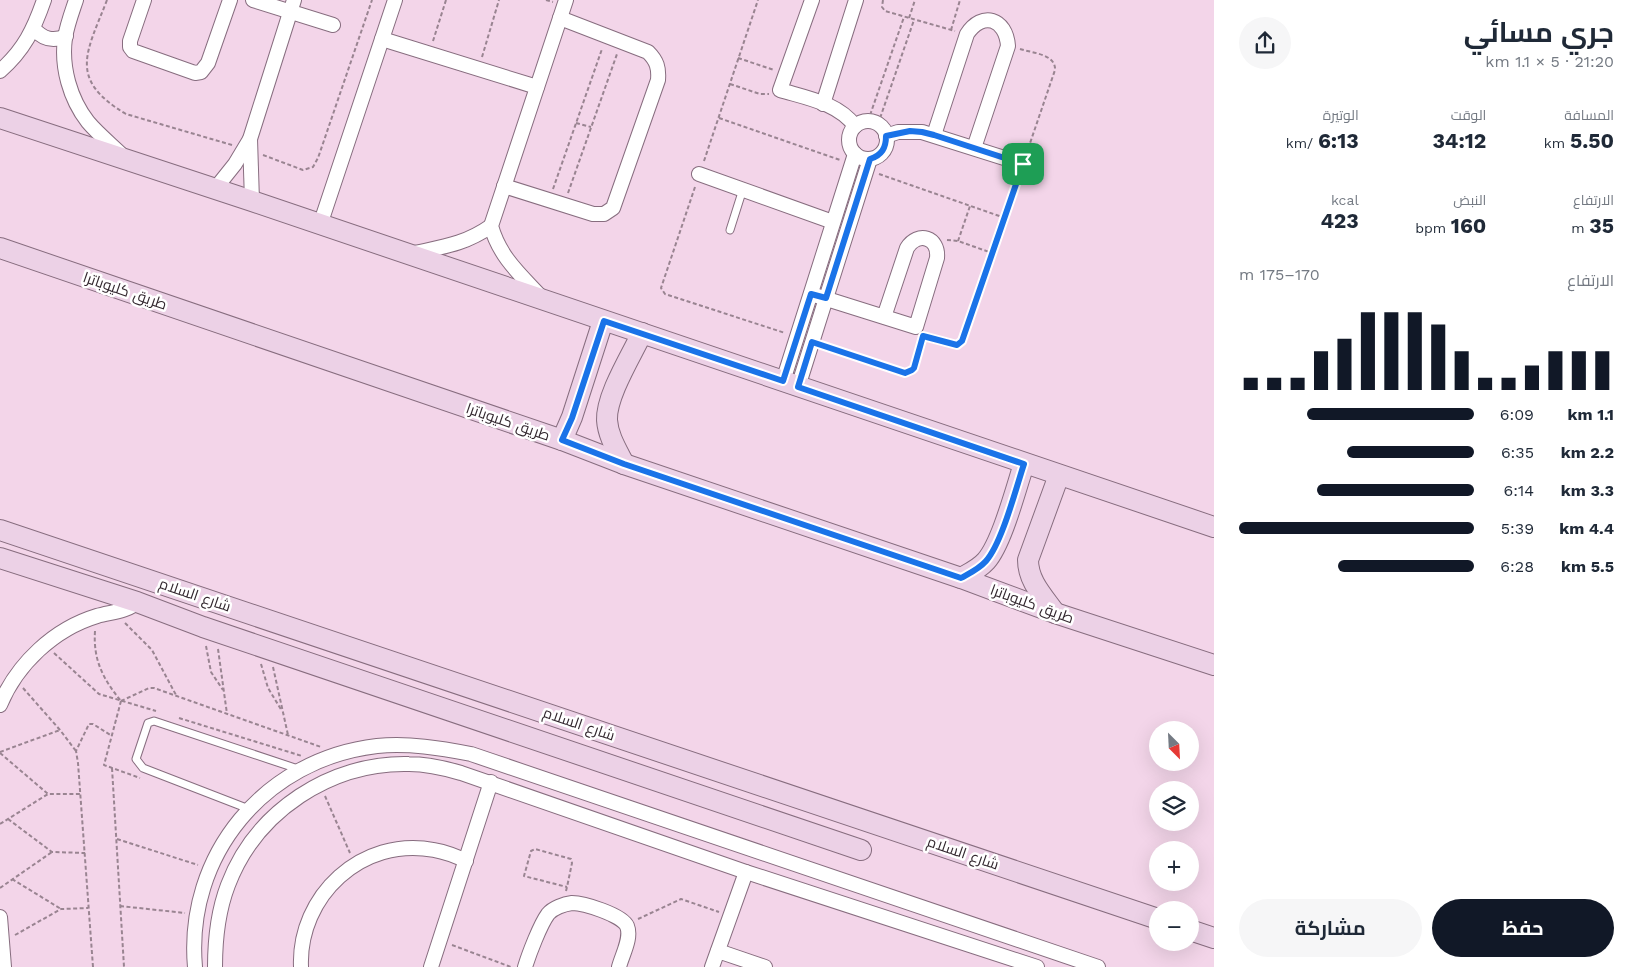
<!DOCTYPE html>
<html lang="ar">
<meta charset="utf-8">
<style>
body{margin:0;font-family:"Work Sans",Cairo,sans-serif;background:#f6f6f7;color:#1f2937;direction:rtl;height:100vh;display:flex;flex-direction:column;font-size:19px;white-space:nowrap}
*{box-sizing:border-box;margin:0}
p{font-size:16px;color:#747a83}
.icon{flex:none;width:28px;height:28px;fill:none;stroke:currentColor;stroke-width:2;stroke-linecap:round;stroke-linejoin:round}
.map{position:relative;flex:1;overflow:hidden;direction:ltr}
.drawer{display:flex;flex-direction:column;background:#fff;width:425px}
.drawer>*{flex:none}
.needle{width:32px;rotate:156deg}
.buttons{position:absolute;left:1149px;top:721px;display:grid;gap:10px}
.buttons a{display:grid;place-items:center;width:50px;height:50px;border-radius:50%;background:#fff;box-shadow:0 5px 20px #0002;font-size:25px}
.pin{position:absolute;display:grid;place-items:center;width:42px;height:42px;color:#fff;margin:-21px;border-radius:10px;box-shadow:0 2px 8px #0006}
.round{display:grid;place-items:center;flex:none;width:52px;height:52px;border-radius:26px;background:#f6f6f7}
.head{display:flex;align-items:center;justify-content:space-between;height:85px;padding:0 25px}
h1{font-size:28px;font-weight:700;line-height:38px}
.stats{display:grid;grid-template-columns:repeat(3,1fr);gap:8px;height:85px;padding:5px 25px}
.stats div{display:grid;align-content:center}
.stats b{font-size:21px;font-weight:700}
.stats small{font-size:14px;font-weight:400}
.stats p{font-size:14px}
.chart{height:140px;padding:10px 25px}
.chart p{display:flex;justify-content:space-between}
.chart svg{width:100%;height:90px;margin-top:5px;stroke:#111827;stroke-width:6}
.button{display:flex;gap:10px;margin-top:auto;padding:10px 25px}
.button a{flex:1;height:58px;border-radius:30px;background:#111827;color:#fff;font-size:20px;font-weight:700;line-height:58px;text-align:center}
.button a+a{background:#f6f6f7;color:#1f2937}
ul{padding:0 25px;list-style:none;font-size:16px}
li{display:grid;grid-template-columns:80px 60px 1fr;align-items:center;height:38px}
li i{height:12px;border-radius:6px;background:#111827}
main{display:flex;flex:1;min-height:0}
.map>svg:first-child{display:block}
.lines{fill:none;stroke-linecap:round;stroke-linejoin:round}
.service-casing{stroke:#876d7f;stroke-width:9}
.minor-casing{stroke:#876d7f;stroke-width:16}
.secondary-casing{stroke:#876d7f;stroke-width:22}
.path{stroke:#998491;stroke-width:2;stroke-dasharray:4 2.5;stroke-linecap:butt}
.service{stroke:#fff;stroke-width:7}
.minor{stroke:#fff;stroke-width:14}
.secondary{stroke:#ecd1e6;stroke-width:20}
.route-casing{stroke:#fff;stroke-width:10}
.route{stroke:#1a73e8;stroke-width:6}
.labels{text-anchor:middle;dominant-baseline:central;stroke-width:5;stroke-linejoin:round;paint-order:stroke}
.street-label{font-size:15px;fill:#32272e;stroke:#fff}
</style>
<main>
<section class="drawer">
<div class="head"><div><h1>جري مسائي</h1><p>21:20 · 5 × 1.1 km</p></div><a class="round"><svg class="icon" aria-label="share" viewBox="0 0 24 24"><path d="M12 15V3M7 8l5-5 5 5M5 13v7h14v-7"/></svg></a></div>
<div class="stats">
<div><p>المسافة</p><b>5.50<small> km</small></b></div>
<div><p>الوقت</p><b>34:12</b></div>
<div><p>الوتيرة</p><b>6:13<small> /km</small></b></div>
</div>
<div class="stats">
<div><p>الارتفاع</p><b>35<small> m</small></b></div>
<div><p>النبض</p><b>160<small> bpm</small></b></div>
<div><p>kcal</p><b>423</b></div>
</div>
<div class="chart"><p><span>الارتفاع</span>170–175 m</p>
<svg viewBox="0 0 160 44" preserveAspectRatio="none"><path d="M5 44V38M15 44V38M25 44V38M35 44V25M45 44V19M55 44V6M65 44V6M75 44V6M85 44V12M95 44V25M105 44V38M115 44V38M125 44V32M135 44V25M145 44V25M155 44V25"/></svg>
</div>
<ul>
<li><b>1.1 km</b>6:09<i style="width:71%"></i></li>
<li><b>2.2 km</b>6:35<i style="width:54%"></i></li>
<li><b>3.3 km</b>6:14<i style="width:67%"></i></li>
<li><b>4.4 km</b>5:39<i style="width:100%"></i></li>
<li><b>5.5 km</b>6:28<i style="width:58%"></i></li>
</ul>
<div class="button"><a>حفظ</a><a>مشاركة</a></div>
</section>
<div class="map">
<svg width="1214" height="967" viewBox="0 0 1214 967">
<rect width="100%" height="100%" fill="#f3d5e9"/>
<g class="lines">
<defs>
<g id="service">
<polyline points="730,230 743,189"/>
<polyline points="249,809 143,768 136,759 148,723 154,721 301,770"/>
</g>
<g id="minor">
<path d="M76 0C72 12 67 25 65 38 61 67 70 99 88 122 99 135 113 146 124 157"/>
<polyline points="144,0 130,41 130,47 133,51 195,73 201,72 208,63 230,0"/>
<polyline points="253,0 333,25"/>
<path d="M812 0 780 90C807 98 838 103 855 126"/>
<path d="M34 29C43 39 53 42 66 36"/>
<polyline points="382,39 537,87"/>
<path d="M0 71C24 50 34 29 44 0"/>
<polyline points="823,104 856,0"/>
<circle cx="868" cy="140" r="19"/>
<path d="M934 135 967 34C982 11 1006 18 1008 46L974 148"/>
<polyline points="886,136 898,132 922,132 1023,164"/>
<polyline points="250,139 252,201"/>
<polyline points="699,174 833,222"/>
<path d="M504 186 593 214H604L613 208 658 80C659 68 657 61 648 52L560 18"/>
<polyline points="215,189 235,164 250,139 294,0"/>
<polyline points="320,225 395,0"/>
<path d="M410 254C441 247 464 245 491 226"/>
<path d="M811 294 916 327 937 258C939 237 918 231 907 248L884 317"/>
<path d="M543 299C521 275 500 258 491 226L566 0"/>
<polyline points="783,381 855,154"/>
<polyline points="798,387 870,159"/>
<path d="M0 705C17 664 54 629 97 616 110 612 127 612 137 602"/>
<polyline points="0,917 4,967"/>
<polyline points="718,951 765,967"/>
<path d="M195 967C185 855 265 759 377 746 409 743 440 748 471 754L1098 967"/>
<path d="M215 967C215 939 218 911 228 885 256 811 331 762 409 764 427 764 444 768 461 773L746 872 1037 967"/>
<path d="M301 967C298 896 362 836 434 850 445 852 456 856 466 861"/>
<polyline points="431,967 491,782"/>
<path d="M525 967C529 954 540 925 548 914 553 908 564 904 572 903 584 903 622 915 627 926 632 938 622 955 619 967"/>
<polyline points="712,967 746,872"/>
</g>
<g id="secondary">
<polyline points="0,118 252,201 1214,527"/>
<polyline points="0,248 562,440 624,464 961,578 1055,613 1214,665"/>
<polyline points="562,440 572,417 603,321"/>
<path d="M624 464C617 450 608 436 607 420 606 396 631 356 642 333"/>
<polyline points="0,530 1158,919"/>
<polyline points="0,558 137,602 203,627 861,850"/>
<path d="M961 578C970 573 979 569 986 561 1002 543 1016 488 1024 464"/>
<path d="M1055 613C1043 596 1028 581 1028 560L1059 475"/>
<polyline points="1190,930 1214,938"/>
</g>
</defs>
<!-- service casing -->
<use href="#service" class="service-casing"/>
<!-- minor casing -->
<use href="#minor" class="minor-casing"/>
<!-- secondary casing -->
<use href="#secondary" class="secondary-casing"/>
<!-- path -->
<g class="path">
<path d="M107 0C87 52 67 79 126 114L232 145"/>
<polyline points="546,0 553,2"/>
<polyline points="883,0 882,7 885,11 955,31"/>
<polyline points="909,18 915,0"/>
<polyline points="951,30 960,0"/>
<polyline points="433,41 446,0"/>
<path d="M1020 49C1032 53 1056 54 1055 70L1027 152"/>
<polyline points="482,57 499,0"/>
<polyline points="738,58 774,70"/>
<polyline points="730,84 760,94 769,94"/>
<polyline points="719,118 840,160"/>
<polyline points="868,121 904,17"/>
<polyline points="576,123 591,127"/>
<polyline points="878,124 914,20"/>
<polyline points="263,155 303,170 313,167 318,158 372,0"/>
<polyline points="704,161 758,0"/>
<polyline points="879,174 1005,218"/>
<polyline points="695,187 661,288 665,294 785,333"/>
<polyline points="553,189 602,49"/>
<polyline points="568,193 617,54"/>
<polyline points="947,240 958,241 992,253"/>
<polyline points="958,241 970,206"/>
<polyline points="925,336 957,345 960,344 1019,175"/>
<polyline points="823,346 905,373 912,371 914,368 922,338"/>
<polyline points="125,623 152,650 176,695"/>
<path d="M95 631C93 660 103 679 121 701"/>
<polyline points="206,646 211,672 223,690"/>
<polyline points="218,649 227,714"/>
<polyline points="54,653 99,694 156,711"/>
<polyline points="261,664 268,688 282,711"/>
<polyline points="273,667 288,735"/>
<polyline points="23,688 60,730 76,751"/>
<polyline points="121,701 149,688 154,688 321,747"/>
<polyline points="121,701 104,765 140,778"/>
<polyline points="179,718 302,756"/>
<polyline points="0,752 60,730"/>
<polyline points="0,753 48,794 80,794"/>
<polyline points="112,768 124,967"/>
<polyline points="325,796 350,853"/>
<polyline points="8,819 52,852 85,853"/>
<polyline points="0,824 48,794"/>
<polyline points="117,839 198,865"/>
<polyline points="12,879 61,909"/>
<polyline points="0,888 52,852"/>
<polyline points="566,891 567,887 572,863 571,859 535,849 531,851 524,876 567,887"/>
<polyline points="120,906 185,913"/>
<polyline points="638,919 681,899 719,912"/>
<polyline points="15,935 61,909 88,908"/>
<polyline points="452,945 511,967"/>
<polyline points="93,967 78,763 76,751 89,724 93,724 112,736"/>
</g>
<!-- service -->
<use href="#service" class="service"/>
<!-- minor -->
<use href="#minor" class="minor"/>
<!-- secondary -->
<use href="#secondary" class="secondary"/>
</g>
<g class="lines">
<defs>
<path id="route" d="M910 131 922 132 934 135 1023 164 962 341 957 345 923 336 914 368 912 370 905 373 812 342 798 387 1024 464C1016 488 1002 543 986 561 979 569 970 573 961 578L624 464 562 440 572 418 604 321 783 381 811 294 826 298 870 159C882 155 886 148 886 136Z"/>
</defs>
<!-- route casing -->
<use href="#route" class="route-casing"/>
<!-- route -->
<use href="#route" class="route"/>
</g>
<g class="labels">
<!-- street labels -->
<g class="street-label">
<text transform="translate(125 291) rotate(19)">طريق كليوباترا</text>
<text transform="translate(508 422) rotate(19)">طريق كليوباترا</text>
<text transform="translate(195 595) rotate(19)">شارع السلام</text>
<text transform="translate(1032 604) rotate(20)">طريق كليوباترا</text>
<text transform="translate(579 724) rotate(19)">شارع السلام</text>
<text transform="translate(963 853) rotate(19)">شارع السلام</text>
</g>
</g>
</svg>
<div class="buttons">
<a><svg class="needle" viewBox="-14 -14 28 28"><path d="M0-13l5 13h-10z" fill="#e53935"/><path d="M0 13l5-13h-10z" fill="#747a83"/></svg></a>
<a><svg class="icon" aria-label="layers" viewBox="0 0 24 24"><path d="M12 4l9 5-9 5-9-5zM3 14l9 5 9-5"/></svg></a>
<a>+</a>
<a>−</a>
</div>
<div class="pin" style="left:1023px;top:164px;background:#1e9e55"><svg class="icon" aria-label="arrive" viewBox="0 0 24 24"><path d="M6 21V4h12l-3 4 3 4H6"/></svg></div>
</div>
</main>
